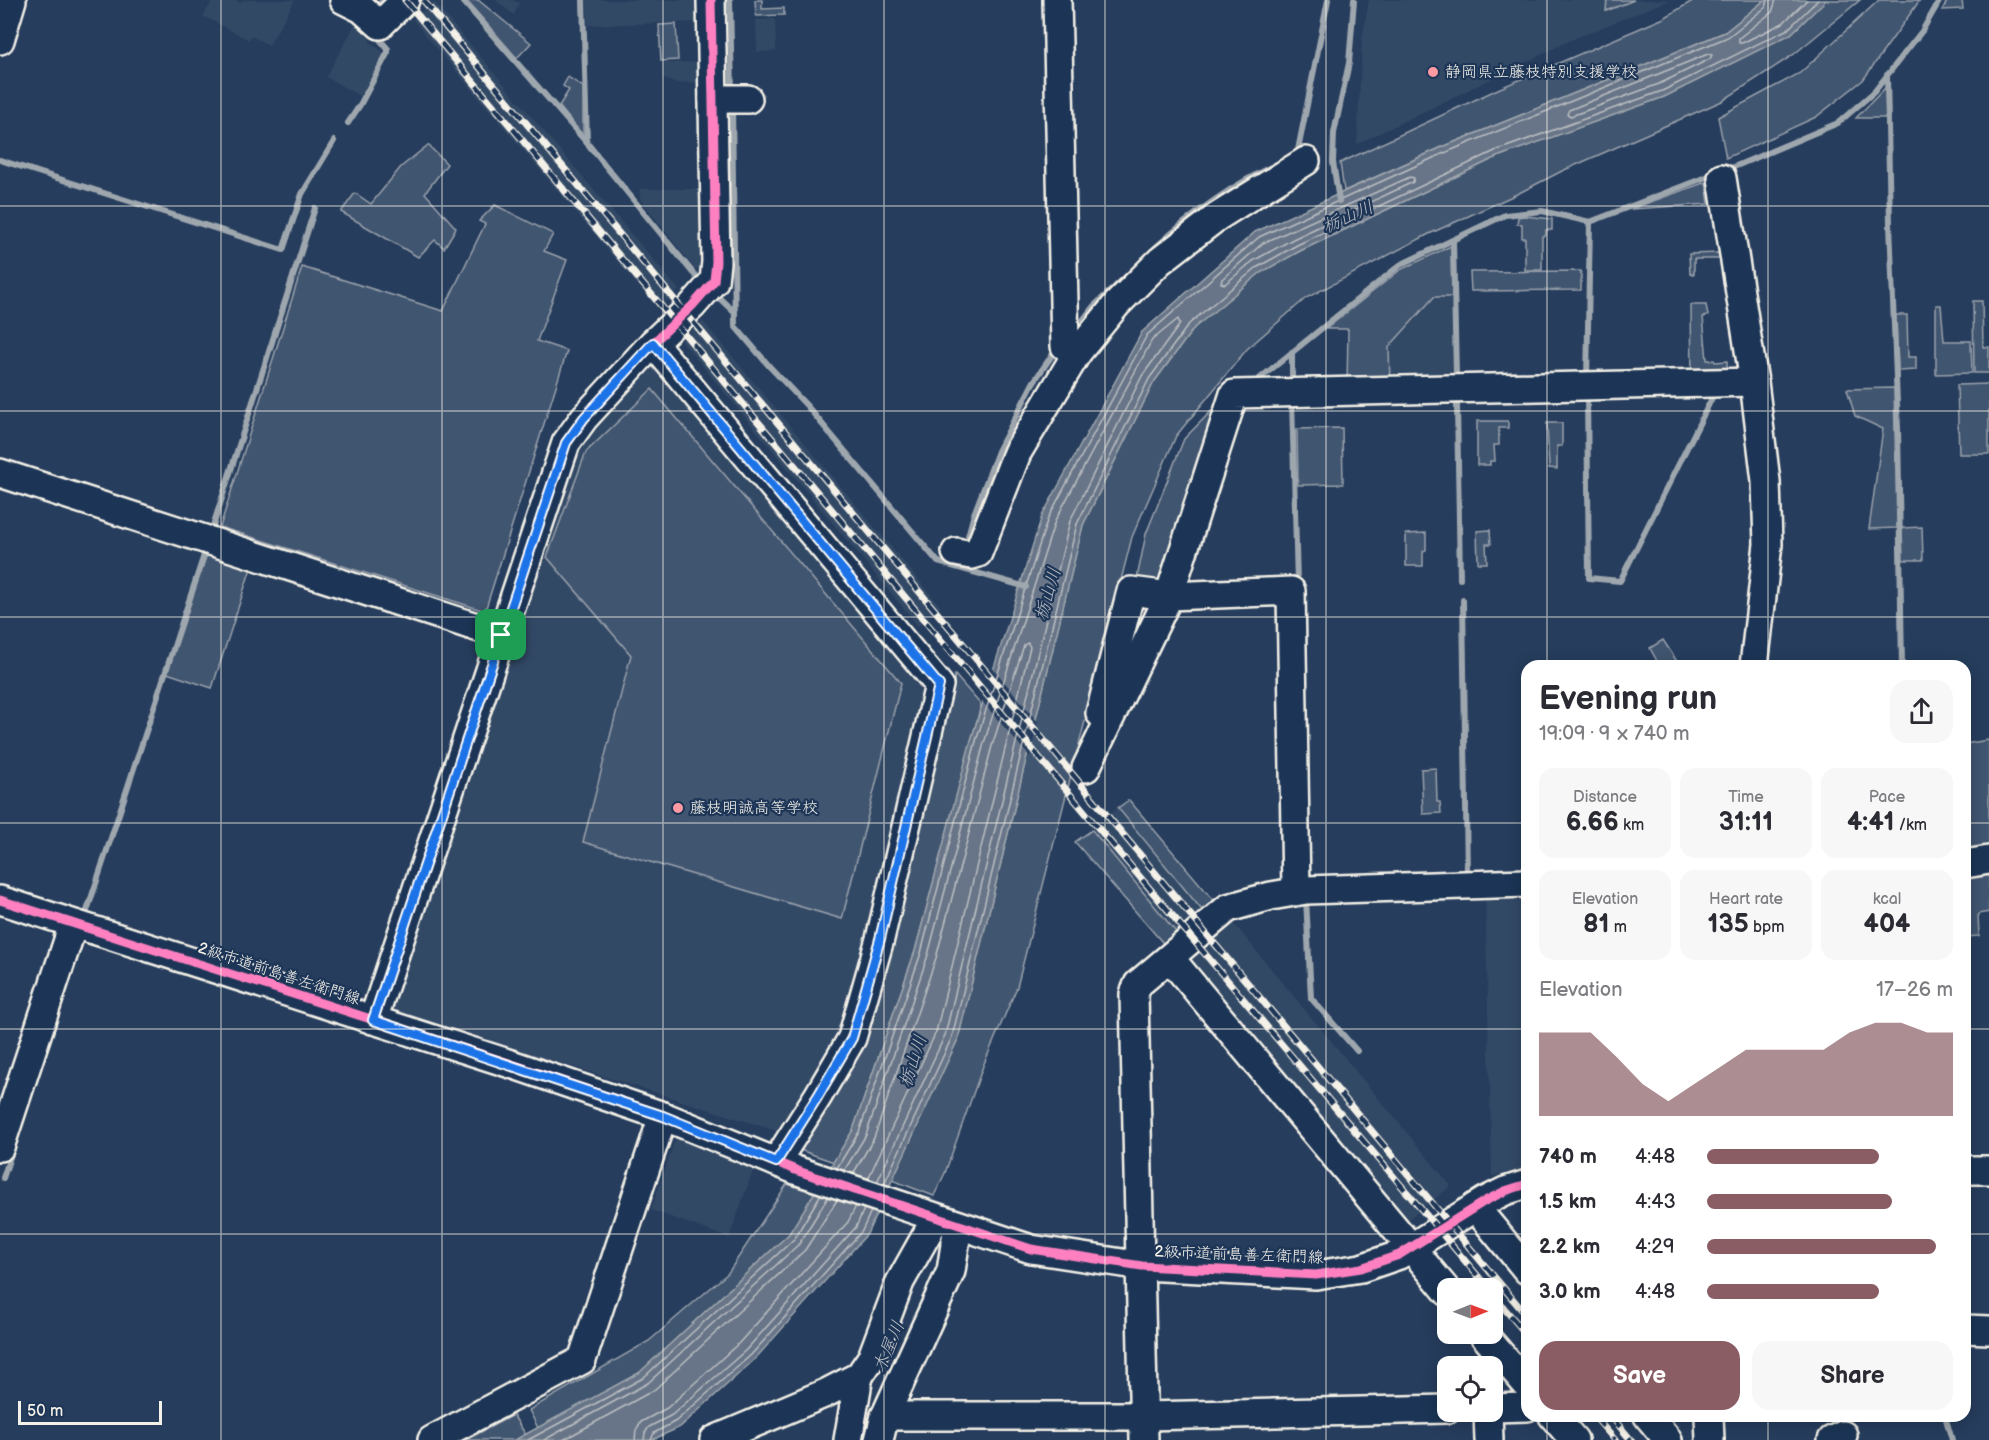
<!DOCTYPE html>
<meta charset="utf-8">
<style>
body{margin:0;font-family:"Balsamiq Sans","Klee One",sans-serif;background:#f7f7f7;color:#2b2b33;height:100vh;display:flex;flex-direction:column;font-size:22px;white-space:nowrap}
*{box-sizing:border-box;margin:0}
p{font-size:20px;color:#7c7c81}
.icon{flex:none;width:33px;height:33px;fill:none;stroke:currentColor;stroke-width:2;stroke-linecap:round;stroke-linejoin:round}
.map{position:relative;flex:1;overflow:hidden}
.details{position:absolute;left:1521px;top:660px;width:450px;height:762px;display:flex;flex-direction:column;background:#fff;border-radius:18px;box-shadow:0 3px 15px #0003}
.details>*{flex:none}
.needle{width:39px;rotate:89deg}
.tools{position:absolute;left:1437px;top:1278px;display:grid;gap:12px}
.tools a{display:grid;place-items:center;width:66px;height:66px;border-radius:12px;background:#fff;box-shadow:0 3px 15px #0003;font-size:30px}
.scale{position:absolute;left:18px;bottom:15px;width:144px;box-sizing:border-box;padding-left:6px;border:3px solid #f4f1e8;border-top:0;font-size:16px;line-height:21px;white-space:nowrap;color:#f4f1e8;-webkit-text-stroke:4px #1d3557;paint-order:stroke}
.pin{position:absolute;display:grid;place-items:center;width:51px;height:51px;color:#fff;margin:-26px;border-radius:12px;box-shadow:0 3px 9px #0006}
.round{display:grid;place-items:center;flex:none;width:63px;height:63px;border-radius:18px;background:#f7f7f7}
.head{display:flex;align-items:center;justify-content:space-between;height:102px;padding:0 18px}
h1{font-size:33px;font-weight:700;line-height:45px}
.stats{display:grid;grid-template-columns:repeat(3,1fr);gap:9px;height:102px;padding:6px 18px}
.stats div{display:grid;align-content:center;border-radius:15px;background:#f7f7f7;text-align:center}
.stats b{font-size:26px;font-weight:700}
.stats small{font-size:16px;font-weight:400}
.stats p{font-size:16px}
.chart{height:168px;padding:12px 18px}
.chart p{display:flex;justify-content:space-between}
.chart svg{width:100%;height:108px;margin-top:6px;fill:#8a5d65;opacity:.7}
.button{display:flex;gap:12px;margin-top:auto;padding:12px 18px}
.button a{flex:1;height:69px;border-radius:18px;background:#8a5d65;color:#fff;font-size:24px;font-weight:700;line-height:69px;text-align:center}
.button a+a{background:#f7f7f7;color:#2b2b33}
ul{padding:0 18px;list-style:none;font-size:20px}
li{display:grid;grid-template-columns:96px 72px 1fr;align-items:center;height:45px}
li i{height:15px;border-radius:8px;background:#8a5d65}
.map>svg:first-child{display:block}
.built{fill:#334966}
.green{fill:#40546f;stroke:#9aa2ac;stroke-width:1.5}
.water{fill:#677588;stroke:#9fa7ae;stroke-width:1.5}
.pier{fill:#263d5d}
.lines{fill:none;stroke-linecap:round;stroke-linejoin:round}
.shore{stroke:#bcbfc2;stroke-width:1.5}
.stream{stroke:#9fa7ae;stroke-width:6}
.minor-casing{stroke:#f4f1e8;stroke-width:32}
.minor{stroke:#1d3557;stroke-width:27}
.rail-casing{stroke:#f4f1e8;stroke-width:7}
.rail{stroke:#1d3557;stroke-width:4.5;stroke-dasharray:14;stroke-linecap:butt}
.cycleway-casing{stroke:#1d3557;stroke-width:13}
.cycleway{stroke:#ff80c0;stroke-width:9}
.route-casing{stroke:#fff;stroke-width:12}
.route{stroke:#1a73e8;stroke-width:8}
.grid{fill:none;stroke:#f4f1e8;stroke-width:1.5;stroke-opacity:0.55}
.poi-dot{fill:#ff9aa2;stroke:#1d3557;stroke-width:2}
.labels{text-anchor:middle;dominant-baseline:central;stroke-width:4.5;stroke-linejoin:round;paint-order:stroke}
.poi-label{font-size:16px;fill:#f4f1e8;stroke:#1d3557;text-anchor:start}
.street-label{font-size:16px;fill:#f4f1e8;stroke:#1d3557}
.water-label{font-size:18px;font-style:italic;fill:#bcbfc2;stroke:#1d3557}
</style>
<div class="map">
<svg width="1989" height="1440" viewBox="0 0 1989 1440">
<rect width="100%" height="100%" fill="#263d5d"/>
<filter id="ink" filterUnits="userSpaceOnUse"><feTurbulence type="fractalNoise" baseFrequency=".0167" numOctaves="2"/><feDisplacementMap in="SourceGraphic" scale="12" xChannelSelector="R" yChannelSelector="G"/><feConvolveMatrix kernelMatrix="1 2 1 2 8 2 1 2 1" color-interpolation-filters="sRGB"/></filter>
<g filter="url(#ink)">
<!-- built -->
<g class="built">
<polygon points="213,0 235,0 241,3 243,0 295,0 269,45 251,36 249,40 203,16"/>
<polygon points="495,0 512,0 519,3 514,15"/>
<polygon points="587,0 699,0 699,22 588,25"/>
<polygon points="1369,0 1670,0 1571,40 1357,144 1362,40"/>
<polygon points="434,2 679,290 658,309 413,20"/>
<polygon points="358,19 375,31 369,41 384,53 361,97 326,77"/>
<polygon points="775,19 776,51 757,52 756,20"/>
<polygon points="700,62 701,82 677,83 663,79 662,63"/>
<polygon points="640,189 705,189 707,258 699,269 696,270 640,199"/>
<polygon points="1434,297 1452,297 1453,384 1390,385 1389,347"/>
<polygon points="703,321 941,607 918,626 681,340"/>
<polygon points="656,358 923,685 872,930 845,1022 826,1060 777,1131 390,1009 502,683 578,448"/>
<polygon points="1118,808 1206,915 1180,937 1092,830"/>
<polygon points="1485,888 1527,888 1527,1169 1492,1176"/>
<polygon points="1234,924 1451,1186 1401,1225 1185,965"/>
<polygon points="676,1137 755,1165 729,1238 651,1210"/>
</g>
<!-- green -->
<g class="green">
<polygon points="466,0 478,0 531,43 517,58"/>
<polygon points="755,0 762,0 762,9 784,8 784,15 756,16"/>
<polygon points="1607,0 1634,0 1606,11"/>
<polygon points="1694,0 1765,0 1725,32 1440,148 1344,191 1340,163 1498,89 1664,18"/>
<polygon points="1826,0 1860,0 1793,55 1722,101 1562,171 1519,193 1429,234 1306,298 1247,349 1176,436 1132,537 1017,987 983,1066 945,1173 934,1196 892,1180 958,1039 1083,525 1154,382 1194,328 1260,273 1300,251 1497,157 1664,97 1791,34"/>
<polygon points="1879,0 1920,0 1863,80 1816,117 1726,158 1718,117 1800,73"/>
<polygon points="1948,0 1962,0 1963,9 1942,10"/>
<polygon points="676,24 678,60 661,61 659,25"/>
<polygon points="568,77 583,87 583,136 559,106 569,90 563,86"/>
<polygon points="1885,88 1886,118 1856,118"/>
<polygon points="428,145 447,164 425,193 456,228 444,248 435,240 418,257 341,212 355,193 371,204 401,167"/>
<polygon points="1706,182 1709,204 1631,209"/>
<polygon points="495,205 553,234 544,251 567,260 537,341 567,351 485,611 220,527 302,267 443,311 485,224 479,221"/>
<polygon points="1524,216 1552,219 1552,230 1546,230 1546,235 1542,236 1542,270 1525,270 1525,238 1522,238 1522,224 1517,224 1518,217"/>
<polygon points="1451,246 1452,297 1434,297 1389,347 1390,385 1347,387 1348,329 1326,329 1400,270"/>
<polygon points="1720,253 1720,259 1694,259 1694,274 1690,274 1689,254"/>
<polygon points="1581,271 1581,290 1471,291 1470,272"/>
<polygon points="1973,301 1982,301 1983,347 1989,347 1989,373 1974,373"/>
<polygon points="1691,305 1706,305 1708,316 1703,317 1707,360 1714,360 1715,362 1727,361 1728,379 1692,379"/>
<polygon points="1936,305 1941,305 1944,341 1971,341 1972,373 1936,374"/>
<polygon points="1896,315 1907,315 1908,357 1916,357 1916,370 1898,371"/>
<polygon points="1989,384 1989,454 1959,454 1957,385"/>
<polygon points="1894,388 1897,528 1869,529 1883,429 1855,416 1847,389"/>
<polygon points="652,389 901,683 842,919 583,842 631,655 547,557 586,452"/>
<polygon points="1229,393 1166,591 1135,588 1146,534 1184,439"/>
<polygon points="1477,421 1508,421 1508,428 1499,428 1499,445 1494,445 1495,461 1490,461 1490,465 1477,465"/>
<polygon points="1547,423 1562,423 1562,446 1557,446 1557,469 1549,468"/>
<polygon points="1342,428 1343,484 1298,485 1297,429"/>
<polygon points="1922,527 1923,560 1903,560 1902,528"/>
<polygon points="1490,530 1491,544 1486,544 1487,563 1478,563 1477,531"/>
<polygon points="1426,533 1426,550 1423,551 1423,566 1406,566 1406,534"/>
<polygon points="208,551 252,565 212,688 167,673"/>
<polygon points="1663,640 1680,666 1653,666 1658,663 1650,648"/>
<polygon points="955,675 981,705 915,951 853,1130 834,1162 800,1150 816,1127 853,1063 889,959"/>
<polygon points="1989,740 1989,852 1965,855 1965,744"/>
<polygon points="1436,768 1437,802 1440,802 1441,813 1423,814 1421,769"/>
<polygon points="1129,800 1215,902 1206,915 1118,808"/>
<polygon points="1092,830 1180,937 1163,943 1075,842"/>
<polygon points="1989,870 1989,912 1978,914 1979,936 1965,937 1965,873"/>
<polygon points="787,1184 815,1193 789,1234 639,1373 538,1428 529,1410 649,1341 728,1273"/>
<polygon points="513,1415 526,1435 515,1440 466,1440"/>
</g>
<!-- water -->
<polygon class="water" points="1765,0 1826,0 1791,34 1664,97 1497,157 1300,251 1260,273 1194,328 1154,382 1083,525 958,1039 867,1234 755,1359 680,1427 652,1440 515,1440 639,1373 789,1234 853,1130 915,951 971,740 1042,516 1142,332 1255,232 1440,148 1725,32"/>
<!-- pier -->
<polygon class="pier" points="991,666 1038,722 1030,757 980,699"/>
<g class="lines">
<!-- shore -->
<g class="shore">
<polyline points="1776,0 1772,12 1739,38 1739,43 1742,43 1783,23 1807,0"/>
<polygon points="1708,54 1712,55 1710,59 1659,84 1571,116 1567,114 1569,110"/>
<polygon points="1410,177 1414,178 1413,182 1293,239 1253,261 1225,284 1221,283 1222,279 1263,243"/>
<polyline points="837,1168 859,1132 921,953 976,741 1048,518 1147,335 1259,237 1442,154 1728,37 1766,7 1768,0"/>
<polyline points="844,1171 866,1135 928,955 984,743 1055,521 1152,340 1178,319 1180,324 1142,376 1070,521 945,1035 877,1182"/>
<polyline points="853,1174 874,1138 936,958 992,746 1024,645 1028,643 1030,647 936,1032 868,1179"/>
<polyline points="884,1184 952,1037 1077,524 1149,379 1189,324 1256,268 1297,245 1495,151 1662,91 1788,29 1818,0"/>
<polyline points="528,1440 643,1378 794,1239 821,1194"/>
<polyline points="544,1440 648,1383 799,1244 828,1197"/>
<polyline points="563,1440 654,1390 805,1250 837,1200"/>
<polyline points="635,1440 636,1430 641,1422 667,1408 739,1343 848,1222 856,1206"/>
<polyline points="644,1440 645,1433 649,1427 672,1415 746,1350 856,1227 864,1209"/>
<polyline points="651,1440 654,1433 676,1421 751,1355 862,1231 871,1211"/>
</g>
<!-- stream -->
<g class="stream">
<polyline points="462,0 587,143"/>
<polyline points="583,0 587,143 693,273 704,284"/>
<polyline points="730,0 732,92"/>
<polyline points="371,9 385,0"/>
<polyline points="1887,75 1890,224 1898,429 1902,666"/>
<polyline points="732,106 735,326 770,367 807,406 938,562 1026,587"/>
<polyline points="348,123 360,105 388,52 388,49 376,35"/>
<polyline points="1297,155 1328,0"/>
<polyline points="0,160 283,250 302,194 334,141"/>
<polyline points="1729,169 1838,123 1874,92 1922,31 1940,0"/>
<polyline points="1339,201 1333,162 1334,133 1349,63 1354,0"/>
<polyline points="1453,240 1456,374"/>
<path d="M1155 248C1191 215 1232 185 1277 164"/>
<polyline points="714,293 735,313"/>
<polyline points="1074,332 1093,307 1131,272"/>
<polyline points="1587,380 1590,222"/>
<polyline points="1253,384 1400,265 1505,215 1542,211 1590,222 1714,174"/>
<polyline points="1292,385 1292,352"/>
<polyline points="1587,393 1589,578 1620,581 1715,392"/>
<polyline points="1292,400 1297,583"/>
<polyline points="1457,405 1460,579"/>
<polyline points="213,526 315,208"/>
<polyline points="965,547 974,514 998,451 1033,383 1057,348"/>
<polyline points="1463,600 1467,875"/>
<polyline points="1306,898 1311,998 1357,1051"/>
<polyline points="87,911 205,552"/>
<polyline points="3,1178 13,1148"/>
<polyline points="1945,1416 1952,1440"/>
</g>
<defs>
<g id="minor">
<polyline points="344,0 362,9 380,25 405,0"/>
<polyline points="1057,0 1065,346 1077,353"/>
<polyline points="0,40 12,0"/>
<polyline points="713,99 748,99"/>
<polyline points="1722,178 1754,382 1766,481 1768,544 1754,666"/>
<polyline points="653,343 939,685 880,939 852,1038 818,1096 776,1162"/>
<polyline points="0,473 501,635"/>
<polyline points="956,552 971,555 978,553 1017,453 1077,353 1117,304 1160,261 1217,217 1306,161"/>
<polyline points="1100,713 1131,591 1169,596 1291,591 1296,891"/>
<polyline points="1086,768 1169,596 1234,394 1754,382"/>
<polyline points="1965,864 1989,860"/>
<polyline points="0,900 517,1066 663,1116 798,1171 1031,1249 1142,1266 1316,1275 1361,1268 1399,1255 1485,1201 1505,1191 1527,1184"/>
<polyline points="1170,958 1448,1292"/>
<polyline points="373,1020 566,443 584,418 653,343 692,306 714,281 716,262 711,0"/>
<polyline points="0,1147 73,925"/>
<polyline points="1965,1170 1989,1170"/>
<polyline points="1475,1207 1527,1270"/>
<polyline points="1965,1329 1989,1330"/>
<polyline points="1483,1334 1527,1385"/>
<polyline points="1492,1408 1527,1407"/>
<polyline points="1488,1412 1489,1440"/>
<polyline points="885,1416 1144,1416 1448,1409"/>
<polyline points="1553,1416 1574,1440"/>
<polyline points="1648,1416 1668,1440"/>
<polyline points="1709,1416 1710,1440"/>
<polyline points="432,1440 582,1360 663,1116"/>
<polyline points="714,1440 826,1393 859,1376 872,1357 900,1282 936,1218"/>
<polyline points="848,1440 859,1376"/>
<polyline points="879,1440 885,1416 951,1271 958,1225"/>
<polyline points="1144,1440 1134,994 1138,984 1228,908 1271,896 1306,890 1527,883"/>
<polyline points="1832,1440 1843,1435"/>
</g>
</defs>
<!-- minor casing -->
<use href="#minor" class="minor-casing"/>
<!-- minor -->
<use href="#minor" class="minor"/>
<defs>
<g id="rail">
<polyline points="405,0 1095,824 1488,1288"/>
<polyline points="423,0 1527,1316"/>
<polyline points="1492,1294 1527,1335"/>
<polyline points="1594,1416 1615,1440"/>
<polyline points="1611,1416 1631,1440"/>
</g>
</defs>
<!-- rail casing -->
<use href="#rail" class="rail-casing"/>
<!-- rail -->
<use href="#rail" class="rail"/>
<defs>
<g id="cycleway">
<polyline points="0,900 517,1066 663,1116 798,1171 1031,1249 1142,1266 1316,1275 1361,1268 1399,1255 1485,1201 1505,1191 1527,1184"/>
<polyline points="373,1020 566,443 584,418 653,343 692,306 714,281 716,262 711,0"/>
</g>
</defs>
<!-- cycleway casing -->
<use href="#cycleway" class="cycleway-casing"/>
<!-- cycleway -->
<use href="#cycleway" class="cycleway"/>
</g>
</g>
<g class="lines" filter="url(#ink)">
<defs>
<polygon id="route" points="653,343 939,685 880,939 852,1038 818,1096 776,1162 663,1116 373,1020 566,443 584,418"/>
</defs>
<!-- route casing -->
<use href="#route" class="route-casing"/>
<!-- route -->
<use href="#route" class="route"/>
</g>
<!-- grid -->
<path class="grid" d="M221 0V1440M442 0V1440M663 0V1440M884 0V1440M1105 0V1440M1326 0V1440M1547 0V666M1768 0V666M0 206H1989M0 411H1989M0 617H1989M0 823H1527M1965 823H1989M0 1029H1527M1965 1029H1989M0 1234H1527M1965 1234H1989M1547 1416V1440M1768 1416V1440"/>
<!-- markers -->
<g class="poi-dot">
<circle cx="1433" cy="72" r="6"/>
<circle cx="678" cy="808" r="6"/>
</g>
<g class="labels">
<!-- poi labels -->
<g class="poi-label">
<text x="1445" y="72">静岡県立藤枝特別支援学校</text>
<text x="690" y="808">藤枝明誠高等学校</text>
</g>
<!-- street labels -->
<g class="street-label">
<text transform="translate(279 974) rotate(18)">2級市道前島善左衛門線</text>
<text transform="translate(1239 1255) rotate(2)">2級市道前島善左衛門線</text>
</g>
<!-- water labels -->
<g class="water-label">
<text transform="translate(1348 217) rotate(-24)">栃山川</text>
<text transform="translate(1048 594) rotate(-74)">栃山川</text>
<text transform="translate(913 1061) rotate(-72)">栃山川</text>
<text transform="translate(889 1347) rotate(-67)">木屋川</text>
</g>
</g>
</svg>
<div class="tools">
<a><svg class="needle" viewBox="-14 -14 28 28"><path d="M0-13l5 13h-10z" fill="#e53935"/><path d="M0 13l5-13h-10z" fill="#7c7c81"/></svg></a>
<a><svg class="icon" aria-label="locate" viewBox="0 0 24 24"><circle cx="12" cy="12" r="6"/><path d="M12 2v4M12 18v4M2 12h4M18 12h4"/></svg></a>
</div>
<div class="scale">50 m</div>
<div class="pin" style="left:501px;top:635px;background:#1e9e55"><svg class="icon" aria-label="arrive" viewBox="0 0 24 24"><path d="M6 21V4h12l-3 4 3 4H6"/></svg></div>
<section class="details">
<div class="head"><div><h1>Evening run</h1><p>19:09 · 9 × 740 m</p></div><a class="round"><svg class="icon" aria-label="share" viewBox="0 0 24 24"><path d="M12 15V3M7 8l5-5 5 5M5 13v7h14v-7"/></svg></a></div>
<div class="stats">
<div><p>Distance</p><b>6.66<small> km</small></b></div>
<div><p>Time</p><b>31:11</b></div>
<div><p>Pace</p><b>4:41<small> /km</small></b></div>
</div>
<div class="stats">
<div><p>Elevation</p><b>81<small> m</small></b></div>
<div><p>Heart rate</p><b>135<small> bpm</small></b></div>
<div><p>kcal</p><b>404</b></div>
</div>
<div class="chart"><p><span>Elevation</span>17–26 m</p>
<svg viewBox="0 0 160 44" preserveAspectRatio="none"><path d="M0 44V10L10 10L20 10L30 20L40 31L50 38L60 31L70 24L80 17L90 17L100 17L110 17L120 10L130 6L140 6L150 10L160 10V44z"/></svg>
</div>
<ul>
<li><b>740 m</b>4:48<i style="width:70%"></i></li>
<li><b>1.5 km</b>4:43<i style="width:75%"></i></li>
<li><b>2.2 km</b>4:29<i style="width:93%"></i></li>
<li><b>3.0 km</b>4:48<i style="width:70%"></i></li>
</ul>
<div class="button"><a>Save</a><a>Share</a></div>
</section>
</div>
